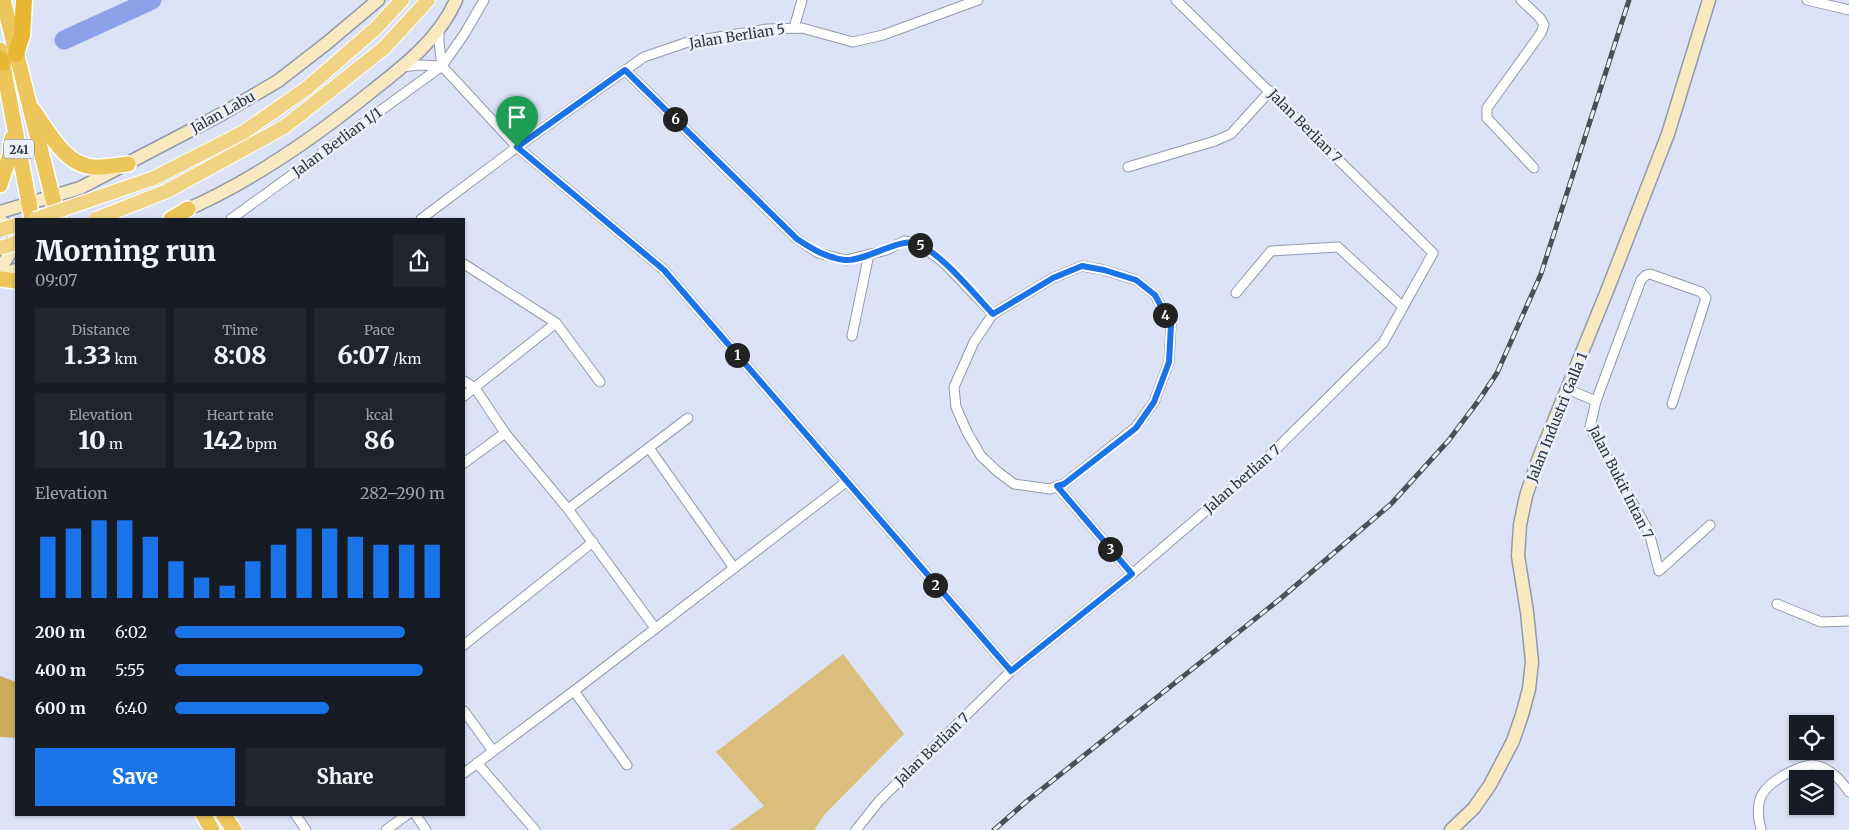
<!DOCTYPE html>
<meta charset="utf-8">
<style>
body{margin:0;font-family:Merriweather,serif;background:#20242c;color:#f1f3f6;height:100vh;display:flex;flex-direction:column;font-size:19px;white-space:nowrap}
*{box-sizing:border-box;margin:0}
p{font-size:16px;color:#9ea1a6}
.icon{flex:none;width:28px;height:28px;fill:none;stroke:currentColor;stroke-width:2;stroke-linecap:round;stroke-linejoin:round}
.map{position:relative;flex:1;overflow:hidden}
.sheet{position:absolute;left:15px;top:218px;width:450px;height:598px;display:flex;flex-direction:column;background:#171b24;border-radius:0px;box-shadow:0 1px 4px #0004}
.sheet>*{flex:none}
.tools{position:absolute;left:1789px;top:715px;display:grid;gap:10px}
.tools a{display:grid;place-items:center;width:45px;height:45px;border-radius:0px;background:#171b24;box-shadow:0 1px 4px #0004;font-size:25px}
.pin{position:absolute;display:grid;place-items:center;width:42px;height:42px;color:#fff;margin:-51px -21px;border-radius:50% 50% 50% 0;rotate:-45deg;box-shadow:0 0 5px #0007}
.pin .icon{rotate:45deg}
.km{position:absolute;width:25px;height:25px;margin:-12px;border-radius:50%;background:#222;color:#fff;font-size:14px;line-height:25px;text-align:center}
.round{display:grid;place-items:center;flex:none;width:52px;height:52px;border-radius:0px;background:#20242c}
.summary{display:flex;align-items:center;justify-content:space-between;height:85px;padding:0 20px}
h1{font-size:28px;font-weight:800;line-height:38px}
.figures{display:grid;grid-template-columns:repeat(3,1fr);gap:8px;height:85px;padding:5px 20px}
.figures div{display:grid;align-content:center;border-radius:0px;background:#20242c;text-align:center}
.figures b{font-size:25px;font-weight:800}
.figures small{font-size:14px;font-weight:400}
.figures p{font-size:14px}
.chart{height:140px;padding:10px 20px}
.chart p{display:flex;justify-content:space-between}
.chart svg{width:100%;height:90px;margin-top:5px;stroke:#1a73e8;stroke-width:6}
.button{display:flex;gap:10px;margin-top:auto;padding:10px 20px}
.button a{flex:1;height:58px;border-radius:0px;background:#1a73e8;color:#fff;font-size:20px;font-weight:800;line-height:58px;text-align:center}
.button a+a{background:#20242c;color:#f1f3f6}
ul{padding:0 20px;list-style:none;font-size:16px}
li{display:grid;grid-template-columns:80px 60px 1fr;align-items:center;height:38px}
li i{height:12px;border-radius:6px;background:#1a73e8}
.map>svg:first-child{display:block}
.green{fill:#dbbe7c}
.forest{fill:#ccab5c}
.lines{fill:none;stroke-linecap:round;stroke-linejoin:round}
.river{stroke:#8ca1e7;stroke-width:19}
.minor-casing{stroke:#9399ac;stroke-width:11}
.secondary-casing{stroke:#9399ac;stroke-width:15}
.primary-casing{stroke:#fff;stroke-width:16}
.trunk-casing{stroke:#fff;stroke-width:18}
.motorway-casing{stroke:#fff;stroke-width:19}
.minor{stroke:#fff;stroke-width:9}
.secondary{stroke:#f8e9c1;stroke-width:12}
.primary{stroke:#f1d483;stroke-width:14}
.trunk{stroke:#ecc65a;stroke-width:15}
.motorway{stroke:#e8b731;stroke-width:16}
.rail-casing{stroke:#4b4f58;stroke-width:5}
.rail{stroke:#ecf0fd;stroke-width:3;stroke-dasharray:9;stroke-linecap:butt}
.primary-bridge-casing{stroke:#fff;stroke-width:16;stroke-linecap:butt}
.primary-bridge{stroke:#f1d483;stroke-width:14}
.route-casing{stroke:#fff;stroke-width:10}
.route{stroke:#1a73e8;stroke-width:6}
.labels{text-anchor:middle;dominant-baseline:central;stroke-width:5;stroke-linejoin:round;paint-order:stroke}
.shield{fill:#ecf0fd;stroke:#6a6d77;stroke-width:1}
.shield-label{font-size:12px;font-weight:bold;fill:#32353d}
.street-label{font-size:14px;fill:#32353d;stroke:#ecf0fd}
</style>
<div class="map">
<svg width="1849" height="830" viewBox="0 0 1849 830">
<rect width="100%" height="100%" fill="#dce3f7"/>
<!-- green -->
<polygon class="green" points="843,654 904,734 825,814 814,830 730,830 764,806 716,752"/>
<!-- forest -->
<polygon class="forest" points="0,676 16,682 16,738 0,737"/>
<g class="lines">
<!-- river -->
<polyline class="river" points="64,40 152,0"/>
<defs>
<g id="minor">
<polyline points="1521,0 1540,18 1544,25 1541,33 1487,108 1487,118 1534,168"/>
<polyline points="1807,0 1849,10"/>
<polyline points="794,28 802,0"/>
<polyline points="439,29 439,43 442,66 517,147 664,270 1011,671"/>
<polyline points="402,67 419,65 442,66"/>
<polyline points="625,70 797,239 818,253 846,260 887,250 904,241 917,243 942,261 993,314"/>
<polyline points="1128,167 1215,141 1231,134 1270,91"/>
<polyline points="231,219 442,66 465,33 484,0"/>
<polyline points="421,219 517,147 644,57 688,42 767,29 802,28 853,42 883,35 978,0"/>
<polyline points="464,264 556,323 600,382"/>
<polygon points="1082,266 1104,270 1136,280 1155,295 1171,325 1169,362 1154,402 1136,427 1064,484 1050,489 1014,484 998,472 981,456 967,432 956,407 954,387 974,342 993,314 1053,278"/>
<polyline points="1236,293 1271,251 1338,247 1403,307"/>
<polyline points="852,336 869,254"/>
<polyline points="464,381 475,388 505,433 568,509 655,628"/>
<polyline points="1567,389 1596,401"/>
<polyline points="464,396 556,323"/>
<polyline points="1672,404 1706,298 1701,292 1650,274 1646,275 1641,280 1596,401 1590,427 1649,532 1659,571 1710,525"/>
<polyline points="649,448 734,568"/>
<polyline points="464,463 505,433"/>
<polyline points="1057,486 1132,574"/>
<polyline points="568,509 688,418"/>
<polyline points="1777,604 1821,622 1849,621"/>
<polyline points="464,645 593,542"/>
<polyline points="574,691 627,765"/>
<polyline points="464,711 493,751"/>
<polyline points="477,763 535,830"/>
<polyline points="464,773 574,691 846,482"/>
<polyline points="295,814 306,830"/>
<polyline points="415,814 426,830"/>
<polyline points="386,830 408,814"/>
<polyline points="856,830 879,801 1011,671 1132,574 1263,462 1383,343 1433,253 1176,0"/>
<path d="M1761 830C1753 799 1762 786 1790 772 1796 769 1806 765 1812 765 1828 766 1841 780 1849 792"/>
</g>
<g id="secondary">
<polyline points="0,212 80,188 220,115 278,81 327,43 378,0"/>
<path d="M181 212C250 183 314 138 372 91 404 66 440 38 456 0"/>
<path d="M0 221 12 228C17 244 10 255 0 268"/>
<polyline points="0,275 16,270"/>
<polyline points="1451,830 1474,808 1490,785 1513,741 1522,715 1529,689 1532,662 1527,612 1518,556 1520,525 1526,496 1538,460 1607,291 1668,134 1709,0"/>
</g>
<g id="primary">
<polyline points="307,88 376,28 402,0"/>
<polyline points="316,102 384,48 428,0"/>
</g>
<g id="trunk">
<polyline points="3,0 58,219"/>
<polyline points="0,50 32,219"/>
<path d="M33 110C49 132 66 168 97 167 108 167 118 165 128 164"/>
<polyline points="0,185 10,155 12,138"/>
<polyline points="171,219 188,209"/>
<polyline points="0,279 16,281"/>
<polyline points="203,814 212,830"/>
<polyline points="223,814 234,830"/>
</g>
<g id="motorway">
<polyline points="16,54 22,35 24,0"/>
<polyline points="0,59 3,63"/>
</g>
</defs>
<!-- minor casing -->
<use href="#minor" class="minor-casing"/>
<!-- secondary casing -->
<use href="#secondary" class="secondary-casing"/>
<!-- primary casing -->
<use href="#primary" class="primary-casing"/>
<!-- trunk casing -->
<use href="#trunk" class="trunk-casing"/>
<!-- motorway casing -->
<use href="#motorway" class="motorway-casing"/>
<!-- minor -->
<use href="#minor" class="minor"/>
<!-- secondary -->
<use href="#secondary" class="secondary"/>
<!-- primary -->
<use href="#primary" class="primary"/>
<!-- trunk -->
<use href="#trunk" class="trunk"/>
<!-- motorway -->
<use href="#motorway" class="motorway"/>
<defs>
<polyline id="rail" points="994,830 1027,801 1280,599 1391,504 1449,440 1479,400 1497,373 1541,274 1629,0"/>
</defs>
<!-- rail casing -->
<use href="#rail" class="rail-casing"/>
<!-- rail -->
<use href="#rail" class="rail"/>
<defs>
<g id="primary-bridge">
<polyline points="35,219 154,178 244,132 307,88"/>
<polyline points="96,219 167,191 284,127 316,102"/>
<polyline points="0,230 16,225"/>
<polyline points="0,248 16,243"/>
</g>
</defs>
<!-- primary-bridge casing -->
<use href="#primary-bridge" class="primary-bridge-casing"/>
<!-- primary-bridge -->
<use href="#primary-bridge" class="primary-bridge"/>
</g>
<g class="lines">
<defs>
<path id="route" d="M625 70 797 239C812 249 827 258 845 260 865 262 901 236 918 244 942 254 974 294 993 314L1053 278 1082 266 1104 270 1136 280 1155 295 1171 325 1169 362 1154 402 1136 428 1064 484 1057 486 1132 574 1011 671 664 270 517 147Z"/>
</defs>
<!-- route casing -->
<use href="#route" class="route-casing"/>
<!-- route -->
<use href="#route" class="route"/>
</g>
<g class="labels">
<!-- shield labels -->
<rect class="shield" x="4" y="139.5" width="30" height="19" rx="4"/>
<g class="shield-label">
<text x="19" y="149">241</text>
</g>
<!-- street labels -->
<g class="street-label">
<text transform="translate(737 36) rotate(-9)">Jalan Berlian 5</text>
<text transform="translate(223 112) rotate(-29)">Jalan Labu</text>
<text transform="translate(1305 126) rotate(45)">Jalan Berlian 7</text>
<text transform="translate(337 142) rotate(-36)">Jalan Berlian 1/1</text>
<text transform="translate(1557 417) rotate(-68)">Jalan Industri Galla 1</text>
<text transform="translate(1242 479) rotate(-41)">Jalan berlian 7</text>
<text transform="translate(1621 482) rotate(63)">Jalan Bukit Intan 7</text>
<text transform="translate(932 749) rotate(-44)">Jalan Berlian 7</text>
</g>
</g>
</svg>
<div class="tools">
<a><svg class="icon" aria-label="locate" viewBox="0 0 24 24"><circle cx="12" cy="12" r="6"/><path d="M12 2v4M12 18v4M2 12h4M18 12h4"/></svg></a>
<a><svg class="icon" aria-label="layers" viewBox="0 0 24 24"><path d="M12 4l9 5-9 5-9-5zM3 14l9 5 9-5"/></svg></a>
</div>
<div class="pin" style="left:517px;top:147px;background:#1e9e55"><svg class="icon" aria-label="arrive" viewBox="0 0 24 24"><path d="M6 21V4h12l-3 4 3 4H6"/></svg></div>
<b class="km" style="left:737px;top:355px">1</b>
<b class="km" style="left:935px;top:585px">2</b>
<b class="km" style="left:1110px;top:549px">3</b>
<b class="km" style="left:1165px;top:315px">4</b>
<b class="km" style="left:920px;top:245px">5</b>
<b class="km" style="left:675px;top:119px">6</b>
<section class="sheet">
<div class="summary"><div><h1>Morning run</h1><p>09:07</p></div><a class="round"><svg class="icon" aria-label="share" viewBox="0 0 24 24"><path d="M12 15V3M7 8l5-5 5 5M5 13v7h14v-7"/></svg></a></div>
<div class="figures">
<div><p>Distance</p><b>1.33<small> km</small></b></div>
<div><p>Time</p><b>8:08</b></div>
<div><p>Pace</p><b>6:07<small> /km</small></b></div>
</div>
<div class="figures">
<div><p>Elevation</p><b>10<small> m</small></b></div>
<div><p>Heart rate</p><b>142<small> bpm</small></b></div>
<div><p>kcal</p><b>86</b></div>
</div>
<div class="chart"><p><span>Elevation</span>282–290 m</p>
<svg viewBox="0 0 160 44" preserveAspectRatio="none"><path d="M5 44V14M15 44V10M25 44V6M35 44V6M45 44V14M55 44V26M65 44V34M75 44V38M85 44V26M95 44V18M105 44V10M115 44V10M125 44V14M135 44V18M145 44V18M155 44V18"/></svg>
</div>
<ul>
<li><b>200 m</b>6:02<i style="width:85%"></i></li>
<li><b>400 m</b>5:55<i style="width:92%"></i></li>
<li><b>600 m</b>6:40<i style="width:57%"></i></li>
</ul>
<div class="button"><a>Save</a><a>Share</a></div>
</section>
</div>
